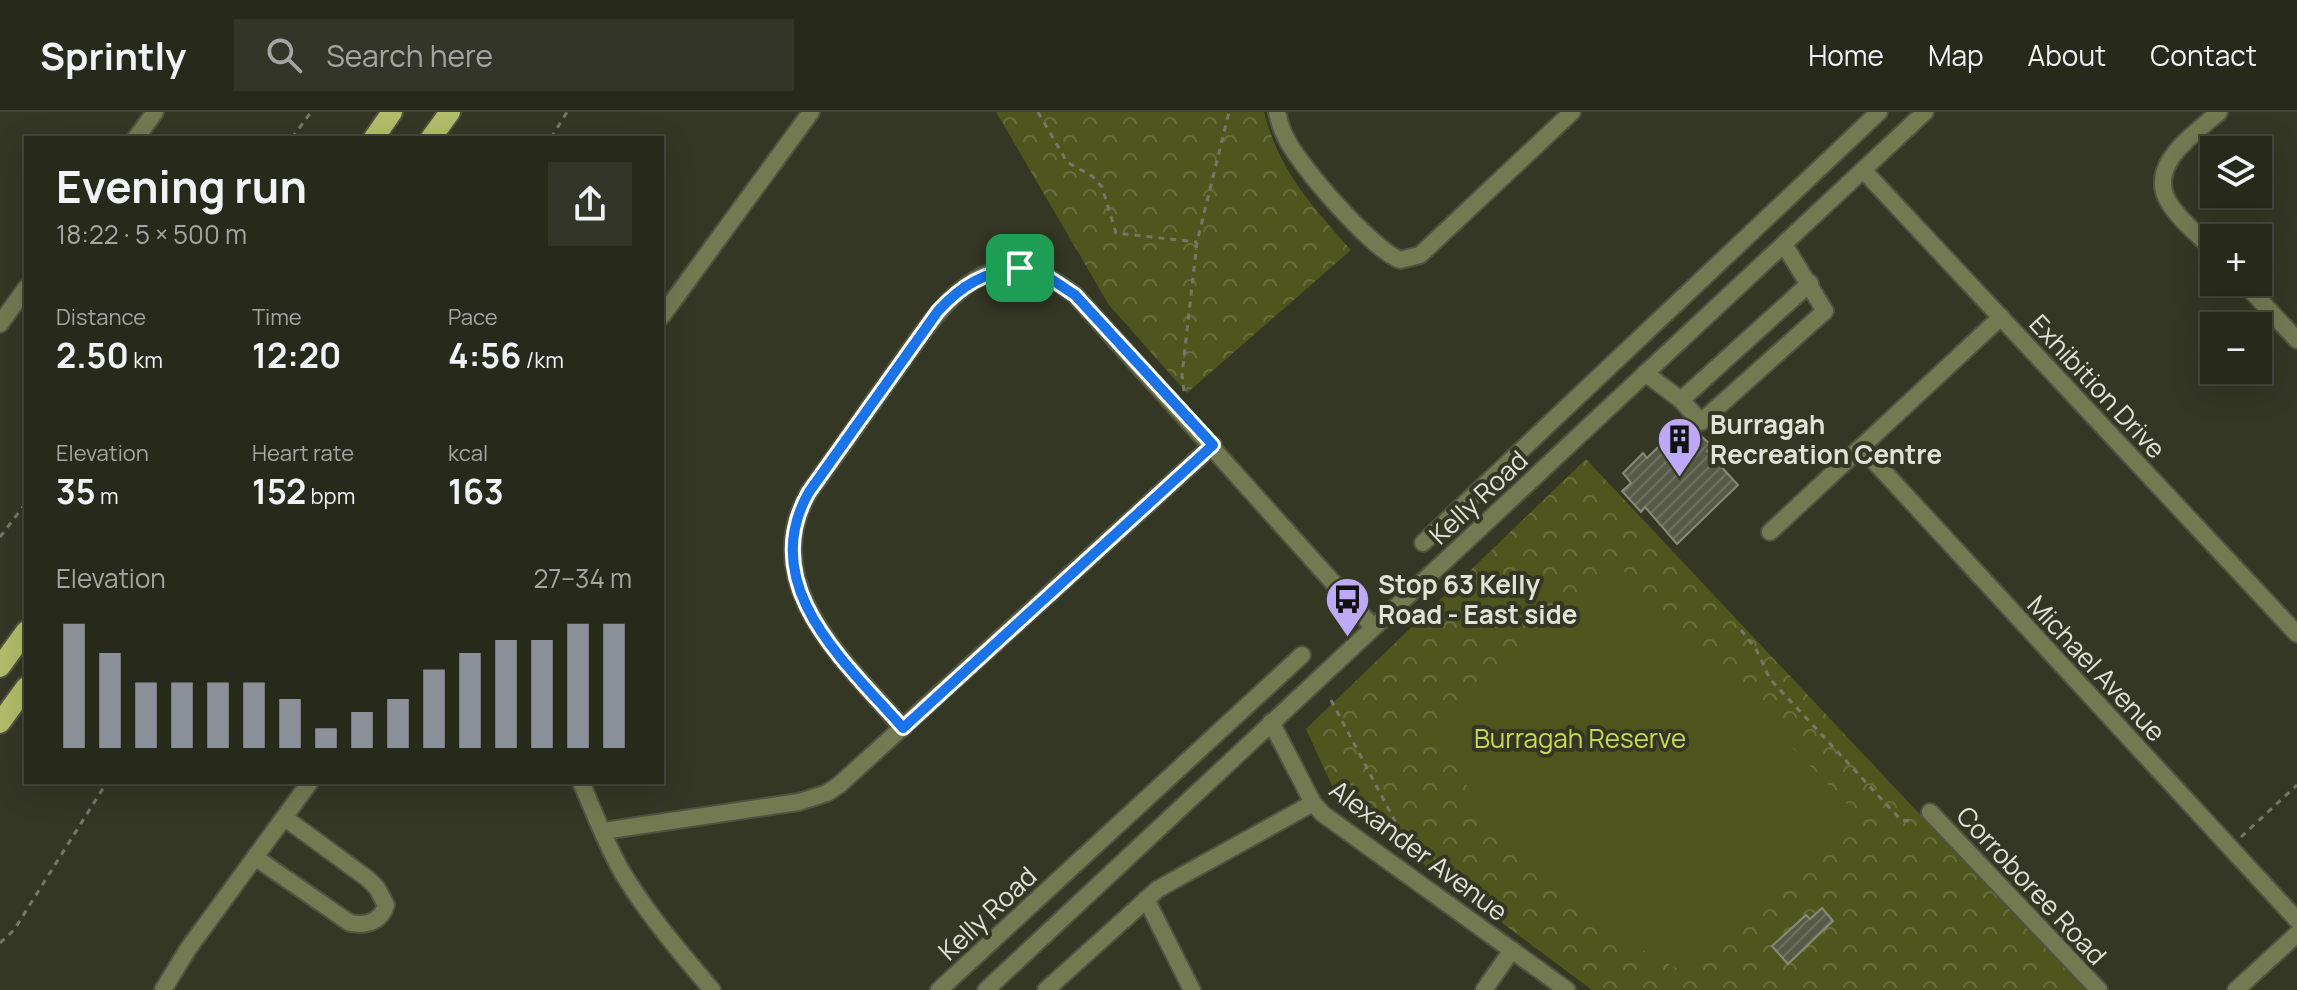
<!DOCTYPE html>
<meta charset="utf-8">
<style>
body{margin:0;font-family:Manrope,sans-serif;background:#333528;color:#f1f3f6;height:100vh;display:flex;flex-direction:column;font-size:30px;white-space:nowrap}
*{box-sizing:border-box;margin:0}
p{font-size:26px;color:#a4a6a3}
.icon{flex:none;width:44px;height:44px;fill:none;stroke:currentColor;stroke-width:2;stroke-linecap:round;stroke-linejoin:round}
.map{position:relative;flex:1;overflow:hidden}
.details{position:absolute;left:24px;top:24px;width:640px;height:648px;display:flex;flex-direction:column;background:#27291b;border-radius:0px;box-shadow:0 8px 32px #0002,0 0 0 2px #43453a}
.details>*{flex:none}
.buttons{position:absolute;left:2200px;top:24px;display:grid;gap:16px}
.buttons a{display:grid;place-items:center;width:72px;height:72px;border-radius:0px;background:#27291b;box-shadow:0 8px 32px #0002,0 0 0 2px #43453a;font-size:40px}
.pin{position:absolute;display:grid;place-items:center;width:68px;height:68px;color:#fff;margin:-34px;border-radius:16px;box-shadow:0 4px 12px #0006}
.round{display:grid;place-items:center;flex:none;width:84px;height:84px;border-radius:0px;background:#333528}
.summary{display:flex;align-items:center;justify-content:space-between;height:136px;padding:0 32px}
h1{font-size:44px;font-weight:700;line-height:60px}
.metrics{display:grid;grid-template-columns:repeat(3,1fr);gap:12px;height:136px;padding:8px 32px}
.metrics div{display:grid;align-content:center}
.metrics b{font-size:34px;font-weight:700}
.metrics small{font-size:22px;font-weight:400}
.metrics p{font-size:22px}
.chart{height:224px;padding:16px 32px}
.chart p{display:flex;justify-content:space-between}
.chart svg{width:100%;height:144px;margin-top:8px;stroke:#8c9099;stroke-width:6}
header{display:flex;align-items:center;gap:48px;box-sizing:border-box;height:112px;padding:0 40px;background:#27291b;border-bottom:2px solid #43453a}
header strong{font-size:38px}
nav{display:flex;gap:44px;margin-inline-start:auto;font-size:28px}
.search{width:560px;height:72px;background:#333528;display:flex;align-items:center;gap:20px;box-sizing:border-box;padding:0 28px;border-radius:0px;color:#a4a6a3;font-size:30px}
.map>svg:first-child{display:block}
.park{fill:url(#park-crowns)}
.garden{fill:#4f561d}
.building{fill:url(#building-hatch);stroke:#878b76;stroke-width:2}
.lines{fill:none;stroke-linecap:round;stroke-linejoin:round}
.minor-casing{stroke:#505341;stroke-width:20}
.major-casing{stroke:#505341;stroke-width:24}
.path{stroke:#757868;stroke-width:3;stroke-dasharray:6 6;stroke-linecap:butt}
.minor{stroke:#737a52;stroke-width:16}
.major{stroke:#b1bd69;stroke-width:20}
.route-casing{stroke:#fff;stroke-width:16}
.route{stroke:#1a73e8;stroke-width:10}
.labels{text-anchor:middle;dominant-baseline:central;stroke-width:8;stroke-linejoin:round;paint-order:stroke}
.street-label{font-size:26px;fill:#e1e3d7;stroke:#343724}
.poi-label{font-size:26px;font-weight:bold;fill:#e1e3d7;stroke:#343724;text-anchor:start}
.park-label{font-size:26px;fill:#c9da51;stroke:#343724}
</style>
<header>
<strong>Sprintly</strong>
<div class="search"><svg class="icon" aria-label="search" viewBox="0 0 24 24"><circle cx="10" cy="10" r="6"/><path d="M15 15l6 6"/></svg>Search here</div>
<nav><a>Home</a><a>Map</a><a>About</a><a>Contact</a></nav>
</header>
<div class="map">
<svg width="2297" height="878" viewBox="0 0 2297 878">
<defs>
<pattern id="park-crowns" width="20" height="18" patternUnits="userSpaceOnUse" patternTransform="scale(2)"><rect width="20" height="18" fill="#4f561d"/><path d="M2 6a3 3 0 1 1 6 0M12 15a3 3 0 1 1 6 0" fill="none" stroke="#686e3d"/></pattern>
<pattern id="building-hatch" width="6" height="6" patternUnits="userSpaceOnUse" patternTransform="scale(2)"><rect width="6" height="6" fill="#565a46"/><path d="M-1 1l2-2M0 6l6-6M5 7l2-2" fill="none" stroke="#6e7260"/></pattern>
</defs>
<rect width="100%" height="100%" fill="#343724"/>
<!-- park -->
<g class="park">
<path d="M996 0H1264C1279 59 1312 94 1351 138L1187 281 1109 193Z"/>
<polygon points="1586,347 2085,878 1592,878 1339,689 1306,617"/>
</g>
<!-- garden -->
<polygon class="garden" points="1614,449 1861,707 1687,862 1615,823 1474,688 1436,613"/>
<!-- building -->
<g class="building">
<polygon points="1685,309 1712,334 1707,339 1738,373 1677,432 1645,395 1641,400 1622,379 1631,371 1623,361 1643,341 1647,346"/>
<polygon points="1822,796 1833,809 1788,852 1772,834 1806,803 1810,807"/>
</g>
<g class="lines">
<defs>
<g id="minor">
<path d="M1277 0C1279 8 1281 17 1285 24 1298 53 1372 137 1400 148L1420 143 1572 0"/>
<polyline points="136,26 155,0"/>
<polyline points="1864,59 2297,522"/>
<path d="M2214 139C2200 124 2178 107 2168 89 2147 52 2196 21 2219 0"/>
<polyline points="2243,170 2297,228"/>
<polyline points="662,204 811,0"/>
<polyline points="0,212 26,176"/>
<polyline points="1645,261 1681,288 1701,310 1825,199 1785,134"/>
<polyline points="1681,288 1810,171"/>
<polyline points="1862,336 2297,808"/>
<polyline points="1770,420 2001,205"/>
<polyline points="1423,431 1879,0"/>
<polyline points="1271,610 1313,691 1323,702 1567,878"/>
<path d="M903 616C848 552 755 473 809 380 837 342 864 303 891 265 939 198 986 113 1075 183L1373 515"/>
<path d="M581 670C594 700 606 732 622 760 648 803 680 840 712 878"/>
<polyline points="1930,700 2099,878"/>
<polyline points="603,719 799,690 827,681 839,673 1213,333"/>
<path d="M256 746 350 811C366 814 381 810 386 793L377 776 368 767 285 706"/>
<polyline points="1146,787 1192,878"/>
<polyline points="163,878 188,837 310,670"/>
<polyline points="939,878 1302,543"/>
<polyline points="986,878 1925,0"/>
<polyline points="1046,878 1158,777 1313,691"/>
<polyline points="1484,878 1512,838"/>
<polyline points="2236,878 2297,822"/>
</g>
<g id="major">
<polyline points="374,26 392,0"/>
<polyline points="431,26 450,0"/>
<polyline points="0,555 26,519"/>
<polyline points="0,611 26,575"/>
</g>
</defs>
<!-- minor casing -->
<use href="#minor" class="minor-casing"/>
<!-- major casing -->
<use href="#major" class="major-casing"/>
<!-- path -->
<g class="path">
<polyline points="1038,0 1067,50 1092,64 1102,75 1116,121 1197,130"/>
<polyline points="292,26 311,0"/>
<polyline points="551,26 567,0"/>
<polyline points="1184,279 1182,263 1197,130 1229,0"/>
<polyline points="0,425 26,391"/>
<polyline points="1741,518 1756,537 1770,567 1901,708 1911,709"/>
<polyline points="1331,588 1415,747"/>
<polyline points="2241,725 2297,673"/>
<polyline points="0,831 14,818 107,670"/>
</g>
<!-- minor -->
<use href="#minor" class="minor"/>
<!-- major -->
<use href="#major" class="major"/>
</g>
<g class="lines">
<defs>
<path id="route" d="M1020 156 1045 163 1075 183 1213 333 903 616C847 552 755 474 809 380L938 199C961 174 985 159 1020 156Z"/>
</defs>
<!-- route casing -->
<use href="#route" class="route-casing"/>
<!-- route -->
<use href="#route" class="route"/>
</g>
<!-- icons -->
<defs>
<symbol id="building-pin" viewBox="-11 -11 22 30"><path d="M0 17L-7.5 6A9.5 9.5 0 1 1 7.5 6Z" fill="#bda9f5" stroke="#343724"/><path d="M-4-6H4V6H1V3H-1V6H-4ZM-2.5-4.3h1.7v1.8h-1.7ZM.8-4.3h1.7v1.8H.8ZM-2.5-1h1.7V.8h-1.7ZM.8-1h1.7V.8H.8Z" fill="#111"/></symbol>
<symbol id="bus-pin" viewBox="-11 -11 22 30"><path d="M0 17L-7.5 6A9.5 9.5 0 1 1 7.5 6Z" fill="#bda9f5" stroke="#343724"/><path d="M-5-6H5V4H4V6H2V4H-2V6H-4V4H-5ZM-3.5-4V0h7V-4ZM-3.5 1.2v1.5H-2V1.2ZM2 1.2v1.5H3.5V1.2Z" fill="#111"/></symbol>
</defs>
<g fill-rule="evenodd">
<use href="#building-pin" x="1654" y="302" width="51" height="69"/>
<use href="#bus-pin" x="1322" y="462" width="51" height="69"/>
</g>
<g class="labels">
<!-- street labels -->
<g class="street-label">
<text transform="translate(2098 274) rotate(47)">Exhibition Drive</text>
<text transform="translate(1478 385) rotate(-43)">Kelly Road</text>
<text transform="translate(2097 556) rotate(47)">Michael Avenue</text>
<text transform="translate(1419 738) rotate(37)">Alexander Avenue</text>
<text transform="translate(2032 773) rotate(47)">Corroboree Road</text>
<text transform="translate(987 801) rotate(-43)">Kelly Road</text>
</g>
<!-- poi labels -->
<g class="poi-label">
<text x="1710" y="312">Burragah<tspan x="1710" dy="30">Recreation Centre</tspan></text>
<text x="1378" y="472">Stop 63 Kelly<tspan x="1378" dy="30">Road - East side</tspan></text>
</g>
<!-- park labels -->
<g class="park-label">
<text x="1580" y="626">Burragah Reserve</text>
</g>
</g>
</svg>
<div class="buttons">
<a><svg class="icon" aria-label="layers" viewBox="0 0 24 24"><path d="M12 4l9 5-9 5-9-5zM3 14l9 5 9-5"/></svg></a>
<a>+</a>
<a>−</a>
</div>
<div class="pin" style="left:1020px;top:156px;background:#1e9e55"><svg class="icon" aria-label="arrive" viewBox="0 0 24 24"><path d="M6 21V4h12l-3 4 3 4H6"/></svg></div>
<section class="details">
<div class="summary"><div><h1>Evening run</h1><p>18:22 · 5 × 500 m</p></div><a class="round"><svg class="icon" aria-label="share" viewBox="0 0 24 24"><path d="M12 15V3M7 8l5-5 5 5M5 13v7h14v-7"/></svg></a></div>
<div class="metrics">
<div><p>Distance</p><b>2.50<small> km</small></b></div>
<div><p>Time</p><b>12:20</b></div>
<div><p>Pace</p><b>4:56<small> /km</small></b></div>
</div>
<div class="metrics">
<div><p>Elevation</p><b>35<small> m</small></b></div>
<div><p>Heart rate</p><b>152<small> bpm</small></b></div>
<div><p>kcal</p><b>163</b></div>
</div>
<div class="chart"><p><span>Elevation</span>27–34 m</p>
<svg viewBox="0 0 160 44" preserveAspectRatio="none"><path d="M5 44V6M15 44V15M25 44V24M35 44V24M45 44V24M55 44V24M65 44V29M75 44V38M85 44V33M95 44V29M105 44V20M115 44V15M125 44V11M135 44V11M145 44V6M155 44V6"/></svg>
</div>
</section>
</div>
